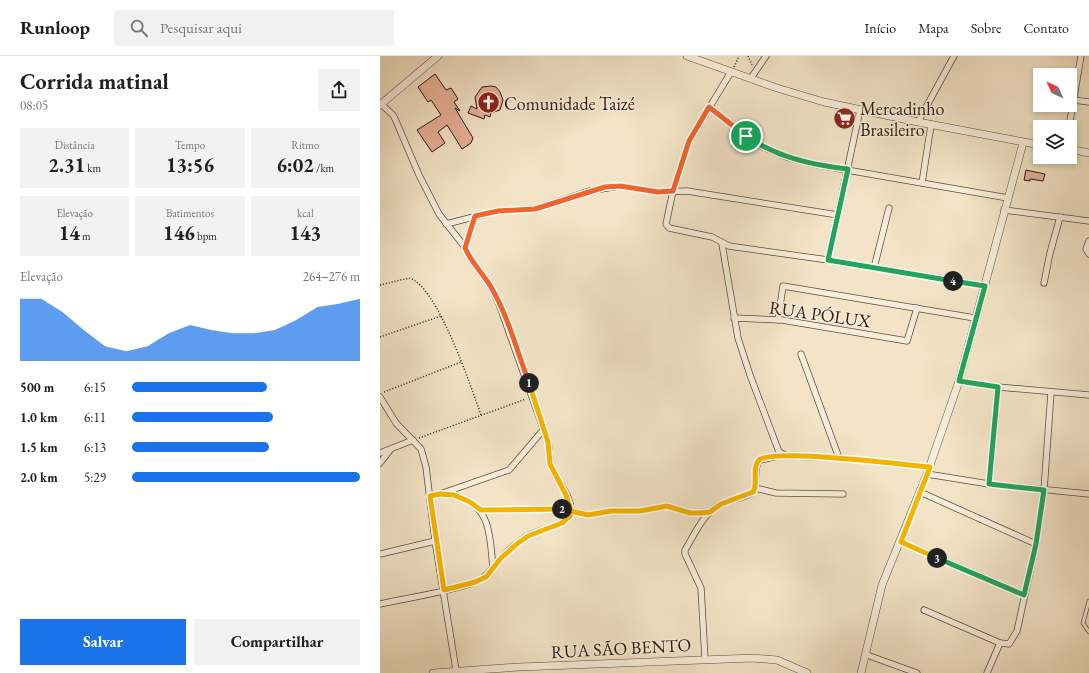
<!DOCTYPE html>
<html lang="pt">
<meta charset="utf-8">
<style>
body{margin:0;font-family:"EB Garamond",serif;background:#f2f2f2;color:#202124;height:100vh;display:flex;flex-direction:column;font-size:15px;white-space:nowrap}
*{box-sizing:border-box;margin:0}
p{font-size:13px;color:#757577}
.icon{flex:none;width:22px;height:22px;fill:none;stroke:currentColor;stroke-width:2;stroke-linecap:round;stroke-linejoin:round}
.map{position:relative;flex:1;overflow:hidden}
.panel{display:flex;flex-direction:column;background:#fff;width:380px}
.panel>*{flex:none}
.needle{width:26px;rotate:314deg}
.fabs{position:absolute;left:653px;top:12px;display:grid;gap:8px}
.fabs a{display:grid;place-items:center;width:44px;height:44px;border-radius:0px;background:#fff;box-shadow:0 2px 6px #0003;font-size:20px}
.pin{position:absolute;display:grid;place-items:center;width:34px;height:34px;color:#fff;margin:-17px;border:2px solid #fff;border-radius:50%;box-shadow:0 1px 4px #0007}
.km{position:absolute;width:20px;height:20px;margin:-10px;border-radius:50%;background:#222;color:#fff;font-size:11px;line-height:20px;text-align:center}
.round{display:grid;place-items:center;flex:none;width:42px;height:42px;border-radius:0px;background:#f2f2f2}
.overview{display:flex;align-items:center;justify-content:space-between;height:68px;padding:0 20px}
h1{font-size:22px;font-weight:700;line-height:30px}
.metrics{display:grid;grid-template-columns:repeat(3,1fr);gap:6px;height:68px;padding:4px 20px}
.metrics div{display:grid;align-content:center;border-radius:0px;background:#f2f2f2;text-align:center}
.metrics b{font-size:20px;font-weight:700}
.metrics small{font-size:11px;font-weight:400}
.metrics p{font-size:11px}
.chart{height:112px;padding:8px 20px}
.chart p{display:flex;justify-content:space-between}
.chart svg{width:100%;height:72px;margin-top:4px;fill:#1a73e8;opacity:.7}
.action{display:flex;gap:8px;margin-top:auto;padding:8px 20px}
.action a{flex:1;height:46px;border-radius:0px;background:#1a73e8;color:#fff;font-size:16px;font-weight:700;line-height:46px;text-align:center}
.action a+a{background:#f2f2f2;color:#202124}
ul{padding:0 20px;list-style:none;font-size:13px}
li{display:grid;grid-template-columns:64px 48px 1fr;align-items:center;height:30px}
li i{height:10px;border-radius:5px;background:#1a73e8}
header{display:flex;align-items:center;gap:24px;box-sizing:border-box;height:56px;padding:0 20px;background:#fff;border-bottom:1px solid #e0e0e0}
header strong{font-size:19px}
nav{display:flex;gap:22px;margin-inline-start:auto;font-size:14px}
.search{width:280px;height:36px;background:#f2f2f2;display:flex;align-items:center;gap:10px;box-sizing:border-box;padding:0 14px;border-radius:0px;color:#757577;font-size:15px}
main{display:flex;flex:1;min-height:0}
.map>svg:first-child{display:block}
.building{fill:#e7af99;stroke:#2e190f}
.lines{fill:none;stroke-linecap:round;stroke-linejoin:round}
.service-casing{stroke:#5f4c3d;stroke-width:4.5}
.minor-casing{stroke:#5f4c3d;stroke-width:7}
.tertiary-casing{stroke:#5f4c3d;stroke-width:8}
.path{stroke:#2e190f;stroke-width:1.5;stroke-dasharray:1 2;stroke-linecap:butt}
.service{stroke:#f7eddb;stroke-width:3}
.minor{stroke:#f7eddb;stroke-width:5.5}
.tertiary{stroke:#f7eddb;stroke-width:7}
.split-1-casing{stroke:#fff;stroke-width:8}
.split-2-casing{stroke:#fff;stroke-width:8}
.split-3-casing{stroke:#fff;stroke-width:8}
.split-4-casing{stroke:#fff;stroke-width:8}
.split-5-casing{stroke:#fff;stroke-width:8}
.split-1{stroke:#f0652b;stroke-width:5}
.split-2{stroke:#f5b400;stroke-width:5}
.split-3{stroke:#f5b400;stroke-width:5}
.split-4{stroke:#22a559;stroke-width:5}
.split-5{stroke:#22a559;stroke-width:5}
.labels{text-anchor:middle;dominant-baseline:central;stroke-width:3;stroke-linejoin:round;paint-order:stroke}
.poi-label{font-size:18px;fill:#2e190f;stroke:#f7eddb;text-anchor:start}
.street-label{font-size:18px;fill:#2e190f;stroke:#f7eddb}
</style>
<header>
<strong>Runloop</strong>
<div class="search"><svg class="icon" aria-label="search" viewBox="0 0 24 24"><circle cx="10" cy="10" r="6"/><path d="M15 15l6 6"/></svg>Pesquisar aqui</div>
<nav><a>Início</a><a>Mapa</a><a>Sobre</a><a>Contato</a></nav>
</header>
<main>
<section class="panel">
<div class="overview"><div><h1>Corrida matinal</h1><p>08:05</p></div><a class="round"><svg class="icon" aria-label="share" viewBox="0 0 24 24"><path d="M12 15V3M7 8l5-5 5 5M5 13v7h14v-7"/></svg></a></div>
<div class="metrics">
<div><p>Distância</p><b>2.31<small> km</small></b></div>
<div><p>Tempo</p><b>13:56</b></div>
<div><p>Ritmo</p><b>6:02<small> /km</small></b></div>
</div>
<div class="metrics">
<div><p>Elevação</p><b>14<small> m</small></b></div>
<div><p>Batimentos</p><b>146<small> bpm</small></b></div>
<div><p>kcal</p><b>143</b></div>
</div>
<div class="chart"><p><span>Elevação</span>264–276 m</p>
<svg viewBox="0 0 160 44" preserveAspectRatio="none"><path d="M0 44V6L10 6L20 14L30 25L40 35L50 38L60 35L70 27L80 22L90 25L100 27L110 27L120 25L130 19L140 11L150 9L160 6V44z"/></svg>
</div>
<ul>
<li><b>500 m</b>6:15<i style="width:59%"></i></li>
<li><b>1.0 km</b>6:11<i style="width:62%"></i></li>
<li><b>1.5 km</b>6:13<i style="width:60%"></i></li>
<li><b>2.0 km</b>5:29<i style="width:100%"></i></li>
</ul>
<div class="action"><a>Salvar</a><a>Compartilhar</a></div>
</section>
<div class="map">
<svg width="709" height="617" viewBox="0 0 709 617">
<rect width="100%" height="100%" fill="#f3e4c7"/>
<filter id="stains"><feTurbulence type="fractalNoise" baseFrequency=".005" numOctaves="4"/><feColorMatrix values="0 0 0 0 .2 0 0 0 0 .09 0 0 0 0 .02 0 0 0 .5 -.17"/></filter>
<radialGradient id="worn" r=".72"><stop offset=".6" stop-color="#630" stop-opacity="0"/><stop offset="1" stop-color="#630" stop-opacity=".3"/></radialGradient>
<!-- building -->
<g class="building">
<polygon points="55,18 66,34 71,32 78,43 74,46 80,55 75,52 93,82 91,87 82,93 67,69 58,76 65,87 52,96 37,74 61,59 51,44 48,46 38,31"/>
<polygon points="111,30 116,31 120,36 123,44 120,54 111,57 110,61 105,59 104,63 88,57 91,50 97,53 95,41 102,31"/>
<polygon points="460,56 472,59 469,69 457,66"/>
<polygon points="646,114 665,118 663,125 650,123 650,125 644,124"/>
</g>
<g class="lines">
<defs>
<polyline id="service" points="709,545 703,567 709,576"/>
<g id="minor">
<polyline points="351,16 309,85 293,135 286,168 289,172 332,181 349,190 448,204 605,230"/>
<polyline points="371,22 386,0"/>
<polyline points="694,44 709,46"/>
<path d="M0 47 13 59 16 65 39 119 59 158 84 190 92 205 111 231 119 248 168 386C170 393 169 403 171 410 176 425 193 440 191 457 189 469 157 474 147 480 138 486 128 494 121 502 112 511 108 521 95 526 65 537 31 541 0 548"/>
<polyline points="329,51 381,90 407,101 438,109 628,142"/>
<polyline points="538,66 574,0"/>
<polyline points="689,71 701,0"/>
<polyline points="542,127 551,69"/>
<polyline points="624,154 709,165"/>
<polyline points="66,168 117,155 155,153 209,135 240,130 278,136 307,135 458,159"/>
<polyline points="709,185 706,193 709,198"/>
<polyline points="342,188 358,282 370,319 399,396 407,400 459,402 550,411"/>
<polyline points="85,192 95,160"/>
<polyline points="448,204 480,54"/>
<polyline points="494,212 509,152"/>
<polyline points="664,227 670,197 680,161"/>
<polyline points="354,262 402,264 527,285 537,252"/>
<polyline points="398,264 403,230 595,262"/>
<polyline points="421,298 459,402"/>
<polyline points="579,325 618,331 709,339"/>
<polyline points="0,341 16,367 41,393 46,411 55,485 76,614"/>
<polyline points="0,397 33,384"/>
<polyline points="0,407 10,394"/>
<polyline points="547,418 609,428 709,438"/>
<polyline points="609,428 618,331"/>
<polyline points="375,432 396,437 463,438"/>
<polyline points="540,436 656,488"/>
<polyline points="60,438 129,414 164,373"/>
<path d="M50 440C63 437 73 438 86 444 112 456 110 487 113 512"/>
<polyline points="101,454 185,453 208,459 231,455 260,455 287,450 309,457 330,456"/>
<polyline points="521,486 644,539"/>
<polyline points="0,498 55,485"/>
<polyline points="544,554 620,587 607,617"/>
<polyline points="620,587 629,588 637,575 656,488 664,434 671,337"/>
<polyline points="487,599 537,617"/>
<path d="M325 603 321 532 305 498V494C315 478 323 457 341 448 351 443 364 443 373 436 379 426 372 413 380 404L403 399"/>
</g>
<g id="tertiary">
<polyline points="307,0 397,32 444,46 538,66 660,89"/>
<polyline points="0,49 58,0"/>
<polyline points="690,93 709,97"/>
<polyline points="53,617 139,611 373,602 397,604 427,617"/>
<polyline points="481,617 502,529 547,418 579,325 643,87"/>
</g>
</defs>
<!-- service casing -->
<use href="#service" class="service-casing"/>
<!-- minor casing -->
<use href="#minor" class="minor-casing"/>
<!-- tertiary casing -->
<use href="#tertiary" class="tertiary-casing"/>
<!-- path -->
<g class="path">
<polyline points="368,0 372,9"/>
<polyline points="354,11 359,0"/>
<path d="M0 229 29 222C57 229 91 331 101 359"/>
<polyline points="0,281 61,260"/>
<polyline points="4,336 81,306"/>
<polyline points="39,382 146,343"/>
</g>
<!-- service -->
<use href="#service" class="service"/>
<!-- minor -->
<use href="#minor" class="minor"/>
<!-- tertiary -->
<use href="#tertiary" class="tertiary"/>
</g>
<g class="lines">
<defs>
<path id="split-1" d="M149 327C137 295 128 260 111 231 103 218 92 207 85 192L95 160 118 155 155 153 225 131 240 130 278 136 293 135 309 85 329 51 366 80"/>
<polyline id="split-2" points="149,327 168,386 170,408 186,439 191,454 190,460 182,467 148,480 138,487 121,502 106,521 95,526 64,534 50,440 60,438 74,439 90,446 101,454 182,453"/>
<path id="split-3" d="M182 453 208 459 231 455H260L287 450 310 457H321L330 456 341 448 373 436C379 427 371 412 379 404 394 392 524 409 550 411L521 486 557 502"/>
<polyline id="split-4" points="557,502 644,539 656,488 664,434 609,428 618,331 579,325 605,230 573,225"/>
<path id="split-5" d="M366 80C397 101 431 109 468 113L448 204 573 225"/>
</defs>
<!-- split-1 casing -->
<use href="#split-1" class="split-1-casing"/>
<!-- split-2 casing -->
<use href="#split-2" class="split-2-casing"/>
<!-- split-3 casing -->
<use href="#split-3" class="split-3-casing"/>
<!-- split-4 casing -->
<use href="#split-4" class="split-4-casing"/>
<!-- split-5 casing -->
<use href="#split-5" class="split-5-casing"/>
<!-- split-1 -->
<use href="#split-1" class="split-1"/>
<!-- split-2 -->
<use href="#split-2" class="split-2"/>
<!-- split-3 -->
<use href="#split-3" class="split-3"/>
<!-- split-4 -->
<use href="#split-4" class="split-4"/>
<!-- split-5 -->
<use href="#split-5" class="split-5"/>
</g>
<!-- icons -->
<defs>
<symbol id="church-disc" viewBox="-11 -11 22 22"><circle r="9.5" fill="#8f2418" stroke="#f7eddb"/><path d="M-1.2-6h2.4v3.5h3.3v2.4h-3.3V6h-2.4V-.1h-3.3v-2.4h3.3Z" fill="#fff"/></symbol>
<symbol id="supermarket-disc" viewBox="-11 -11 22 22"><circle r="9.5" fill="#8f2418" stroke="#f7eddb"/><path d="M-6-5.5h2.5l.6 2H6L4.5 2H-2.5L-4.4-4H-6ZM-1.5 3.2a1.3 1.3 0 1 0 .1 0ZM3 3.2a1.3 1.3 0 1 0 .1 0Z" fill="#fff"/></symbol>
</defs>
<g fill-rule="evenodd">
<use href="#church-disc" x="96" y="34" width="25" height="25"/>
<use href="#supermarket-disc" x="452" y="50" width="25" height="25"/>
</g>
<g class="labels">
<!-- poi labels -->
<g class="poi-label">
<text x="124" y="47">Comunidade Taizé</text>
<text x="480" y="52">Mercadinho<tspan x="480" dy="21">Brasileiro</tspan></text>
</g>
<!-- street labels -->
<g class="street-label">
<text transform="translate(440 258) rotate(8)">RUA PÓLUX</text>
<text transform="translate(241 592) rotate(-3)">RUA SÃO BENTO</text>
</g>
</g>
<rect width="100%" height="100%" filter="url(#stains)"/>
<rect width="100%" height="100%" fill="url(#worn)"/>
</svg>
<div class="fabs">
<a><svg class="needle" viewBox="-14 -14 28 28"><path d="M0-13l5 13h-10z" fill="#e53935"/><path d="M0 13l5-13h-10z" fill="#757577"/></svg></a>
<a><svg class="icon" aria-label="layers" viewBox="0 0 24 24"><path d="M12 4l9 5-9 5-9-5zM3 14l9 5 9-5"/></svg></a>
</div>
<div class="pin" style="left:366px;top:80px;background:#1e9e55"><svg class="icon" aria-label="arrive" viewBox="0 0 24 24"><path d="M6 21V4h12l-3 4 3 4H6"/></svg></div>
<b class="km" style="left:149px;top:327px">1</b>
<b class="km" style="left:182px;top:453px">2</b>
<b class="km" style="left:557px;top:502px">3</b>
<b class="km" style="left:573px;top:225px">4</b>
</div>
</main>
